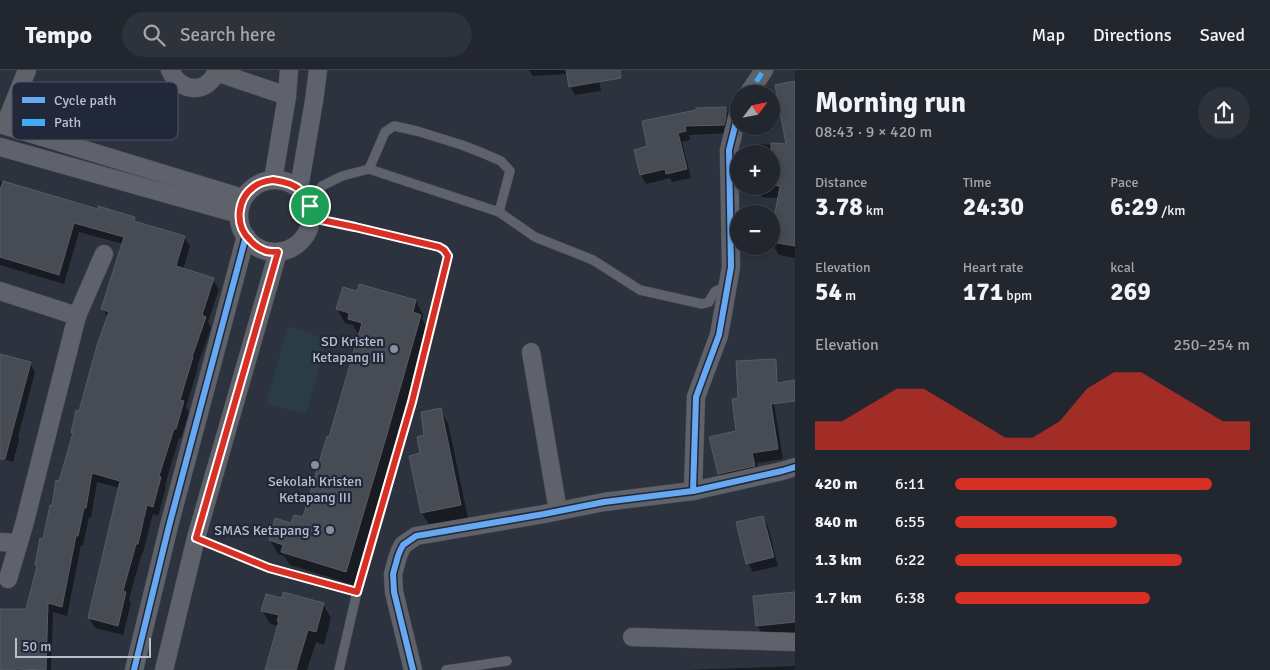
<!DOCTYPE html>
<meta charset="utf-8">
<style>
body{margin:0;font-family:Signika,sans-serif;background:#2e323a;color:#f1f3f6;height:100vh;display:flex;flex-direction:column;font-size:19px;white-space:nowrap}
*{box-sizing:border-box;margin:0}
p{font-size:16px;color:#a2a5aa}
.icon{flex:none;width:28px;height:28px;fill:none;stroke:currentColor;stroke-width:2;stroke-linecap:round;stroke-linejoin:round}
.map{position:relative;flex:1;overflow:hidden}
.details{display:flex;flex-direction:column;background:#22262e;width:475px}
.details>*{flex:none}
.needle{width:32px;rotate:58deg}
.controls{position:absolute;left:730px;top:15px;display:grid;gap:10px}
.controls a{display:grid;place-items:center;width:50px;height:50px;border-radius:50%;background:#22262e;box-shadow:0 2px 8px #0003,0 0 0 1px #3f434a;font-size:25px}
.scale{position:absolute;left:15px;bottom:12px;width:136px;box-sizing:border-box;padding-left:5px;border:2px solid #b9bfcd;border-top:0;font-size:14px;line-height:18px;white-space:nowrap;color:#b9bfcd;-webkit-text-stroke:4px #202839;paint-order:stroke}
.pin{position:absolute;display:grid;place-items:center;width:42px;height:42px;color:#fff;margin:-21px;border:2px solid #fff;border-radius:50%;box-shadow:0 1px 5px #0007}
.round{display:grid;place-items:center;flex:none;width:52px;height:52px;border-radius:26px;background:#2e323a}
.overview{display:flex;align-items:center;justify-content:space-between;height:85px;padding:0 20px}
h1{font-size:28px;font-weight:700;line-height:38px}
.metrics{display:grid;grid-template-columns:repeat(3,1fr);gap:8px;height:85px;padding:5px 20px}
.metrics div{display:grid;align-content:center}
.metrics b{font-size:25px;font-weight:700}
.metrics small{font-size:14px;font-weight:400}
.metrics p{font-size:14px}
.chart{height:140px;padding:10px 20px}
.chart p{display:flex;justify-content:space-between}
.chart svg{width:100%;height:90px;margin-top:5px;fill:#d93025;opacity:.7}
ul{padding:0 20px;list-style:none;font-size:16px}
li{display:grid;grid-template-columns:80px 60px 1fr;align-items:center;height:38px}
li i{height:12px;border-radius:6px;background:#d93025}
header{display:flex;align-items:center;gap:30px;box-sizing:border-box;height:70px;padding:0 25px;background:#22262e;border-bottom:1px solid #3f434a}
header strong{font-size:24px}
nav{display:flex;gap:28px;margin-inline-start:auto;font-size:18px}
.search{width:350px;height:45px;background:#2e323a;display:flex;align-items:center;gap:12px;box-sizing:border-box;padding:0 18px;border-radius:28px;color:#a2a5aa;font-size:19px}
main{display:flex;flex:1;min-height:0}
.map>svg:first-child{display:block}
.green{fill:#2a3d44}
.shadow{fill:#0007}
.building{fill:#464b54;stroke:#565b65}
.lines{fill:none;stroke-linecap:round;stroke-linejoin:round}
.service-casing{stroke:#4a4e57;stroke-width:10}
.minor-casing{stroke:#4a4e57;stroke-width:19}
.service{stroke:#5f626b;stroke-width:9}
.minor{stroke:#5f626b;stroke-width:18}
.quiet{stroke:#42abf6;stroke-width:5;stroke-dasharray:10 5;stroke-linecap:butt}
.cycleway-casing{stroke:#202839;stroke-width:9}
.cycleway{stroke:#66a8f1;stroke-width:6}
.route-casing{stroke:#fff;stroke-width:10}
.route{stroke:#d93025;stroke-width:6}
.poi-dot{fill:#888e9b;stroke:#202839;stroke-width:2}
.labels{text-anchor:middle;dominant-baseline:central;stroke-width:4.5;stroke-linejoin:round;paint-order:stroke}
.poi-label{font-size:14px;fill:#b9bfcd;stroke:#202839;text-anchor:end}
.key{fill:#202839;stroke:#4e5565;stroke-width:1}
.key-label{font-size:14px;fill:#b9bfcd}
</style>
<header>
<strong>Tempo</strong>
<div class="search"><svg class="icon" aria-label="search" viewBox="0 0 24 24"><circle cx="10" cy="10" r="6"/><path d="M15 15l6 6"/></svg>Search here</div>
<nav><a>Map</a><a>Directions</a><a>Saved</a></nav>
</header>
<main>
<div class="map">
<svg width="795" height="600" viewBox="0 0 795 600">
<rect width="100%" height="100%" fill="#2d333e"/>
<!-- green -->
<polygon class="green" points="288,256 327,269 306,344 266,334"/>
<!-- shadow -->
<g class="shadow">
<polygon points="529,0 597,0 601,21 575,25 570,16 568,4 533,6"/>
<polygon points="795,12 795,188 779,185 771,172 779,128 762,127 756,116 771,116 771,84 757,84 757,74 788,75"/>
<polygon points="725,38 730,47 729,63 689,65 690,70 682,72 691,108 672,112 670,108 646,114 641,105 635,80 648,77 643,52"/>
<polygon points="0,111 98,141 134,149 137,153 184,167 190,176 183,200 213,210 219,219 208,252 211,258 197,297 198,298 186,337 189,342 181,368 179,368 165,415 166,417 158,446 153,444 143,483 142,483 129,529 131,533 123,565 95,558 89,548 119,418 97,412 91,448 89,447 83,475 81,475 67,546 53,542 51,600 0,600 0,540 27,541 38,499 36,495 44,471 73,365 72,362 80,342 108,248 103,239 123,174 79,162 64,214 0,195"/>
<polygon points="358,223 416,231 423,245 422,249 428,259 392,385 354,515 290,495 284,486 278,484 270,470 304,449 330,368 360,263 357,262 353,255 345,253 337,239"/>
<polygon points="0,286 30,293 35,302 18,367 19,370 13,392 0,388"/>
<polygon points="769,302 783,389 757,393 760,407 725,415 719,404 711,368 737,362 739,330"/>
<polygon points="440,340 448,353 468,448 430,456 422,443 422,384 426,366"/>
<polygon points="763,447 768,456 778,496 753,502 748,493"/>
<polygon points="795,524 795,566 764,568 757,555"/>
<polygon points="323,534 331,548 324,575 316,572 307,600 266,600 279,556 270,554 262,540"/>
<polygon points="795,596 795,600 685,600"/>
</g>
<!-- building -->
<g class="building">
<polygon points="566,0 620,0 621,8 569,17"/>
<polygon points="795,11 795,176 771,172 771,165 780,116 771,115 771,73 786,74 775,15"/>
<polygon points="726,37 726,47 724,55 685,56 686,61 678,63 687,99 666,104 665,99 640,105 634,80 647,76 642,51 696,40 696,38"/>
<polygon points="3,111 98,139 98,136 135,147 134,151 185,166 176,196 214,208 202,245 206,247 192,287 193,287 180,330 184,331 176,359 174,359 159,406 161,407 153,437 147,435 138,474 136,474 123,521 126,522 118,556 88,548 120,411 92,403 86,438 84,438 78,466 76,466 62,537 48,533 46,600 15,599 15,600 0,600 0,539 26,539 37,496 35,495 40,468 43,469 50,435 52,436 56,410 59,411 73,363 71,363 76,340 79,341 98,272 109,242 101,239 124,167 74,153 59,205 0,187 0,120"/>
<polygon points="359,214 416,230 413,242 421,245 385,371 346,502 281,482 283,475 269,470 275,448 291,453 294,445 303,447 327,366 329,367 362,253 348,249 349,243 336,239 343,217 357,221"/>
<polygon points="0,284 31,292 5,389 0,389"/>
<polygon points="776,289 777,313 795,310 795,331 771,334 778,379 752,383 755,396 718,404 709,367 736,361 732,329 738,328 736,291"/>
<polygon points="441,338 461,435 421,443 409,386 420,383 417,367 424,365 421,342"/>
<polygon points="763,446 774,487 746,494 736,452"/>
<polygon points="283,522 324,533 316,562 308,560 296,600 265,600 279,551 277,551 279,545 261,541 266,524 282,528"/>
<polygon points="795,522 795,552 756,556 753,526"/>
</g>
<g class="lines">
<defs>
<g id="service">
<polyline points="369,99 385,62 394,56 417,61 462,75 480,82 501,91 510,101 499,142"/>
<path d="M310 136 315 126 322 116 342 106 369 99 499 142 535 167 593 190 640 220 702 234 709 232C714 222 715 218 727 219"/>
<polyline points="311,148 355,157 439,177 444,180 448,186 412,332 357,522 339,600"/>
<polyline points="196,468 269,498 357,522"/>
<polyline points="446,600 507,591"/>
</g>
<g id="minor">
<path d="M170 0C180 23 208 25 217 0"/>
<polyline points="216,2 287,26"/>
<polyline points="748,24 764,0"/>
<polyline points="0,54 243,128"/>
<polyline points="5,55 27,0"/>
<polyline points="0,77 239,144"/>
<circle cx="275" cy="146" r="36"/>
<polyline points="273,110 287,26 289,0"/>
<polyline points="299,118 314,31 318,0"/>
<polyline points="0,221 77,246"/>
<polyline points="531,282 558,441"/>
<polyline points="693,421 696,327 719,265 731,197 729,80 739,40"/>
<polyline points="0,472 18,473"/>
<polyline points="8,509 24,455 77,246 104,184"/>
<polyline points="632,567 795,572"/>
<polyline points="134,600 169,456 246,166"/>
<polyline points="164,600 196,468 278,182"/>
<polyline points="413,600 394,522 393,504 398,486 400,481 403,475 416,466 544,444 604,432 693,421 782,401 795,397"/>
</g>
</defs>
<!-- service casing -->
<use href="#service" class="service-casing"/>
<!-- minor casing -->
<use href="#minor" class="minor-casing"/>
<!-- service -->
<use href="#service" class="service"/>
<!-- minor -->
<use href="#minor" class="minor"/>
<!-- quiet -->
<polyline class="quiet" points="748,24 764,0"/>
<defs>
<g id="cycleway">
<polyline points="693,421 696,327 719,265 731,197 729,80 739,40"/>
<polyline points="134,600 169,456 246,166"/>
<polyline points="413,600 394,522 393,504 398,486 400,481 403,475 416,466 544,444 604,432 693,421 782,401 795,397"/>
</g>
</defs>
<!-- cycleway casing -->
<use href="#cycleway" class="cycleway-casing"/>
<!-- cycleway -->
<use href="#cycleway" class="cycleway"/>
</g>
<g class="lines">
<defs>
<path id="route" d="M273 110C297 113 310 122 312 148L355 157 439 177 444 180 448 186 412 332 357 522 269 498 196 468 278 182C274 182 269 182 266 181 260 179 254 175 250 170 234 155 237 128 255 116 260 112 267 111 273 110Z"/>
</defs>
<!-- route casing -->
<use href="#route" class="route-casing"/>
<!-- route -->
<use href="#route" class="route"/>
</g>
<!-- markers -->
<g class="poi-dot">
<circle cx="394" cy="279" r="5"/>
<circle cx="315" cy="395" r="5"/>
<circle cx="330" cy="460" r="5"/>
</g>
<g class="labels">
<!-- poi labels -->
<g class="poi-label">
<text x="384" y="271">SD Kristen<tspan x="384" dy="16">Ketapang IIi</tspan></text>
<text x="315" y="411" text-anchor="middle">Sekolah Kristen<tspan x="315" dy="16">Ketapang III</tspan></text>
<text x="320" y="460">SMAS Ketapang 3</text>
</g>
</g>
<!-- legend -->
<rect x="12" y="12" width="166" height="58" rx="8" class="key"/>
<rect x="22" y="27" width="23" height="6" fill="#66a8f1"/>
<rect x="22" y="49" width="23" height="7" fill="#42abf6"/>
<g class="key-label">
<text x="54" y="35">Cycle path</text>
<text x="54" y="57">Path</text>
</g>
</svg>
<div class="controls">
<a><svg class="needle" viewBox="-14 -14 28 28"><path d="M0-13l5 13h-10z" fill="#e53935"/><path d="M0 13l5-13h-10z" fill="#a2a5aa"/></svg></a>
<a>+</a>
<a>−</a>
</div>
<div class="scale">50 m</div>
<div class="pin" style="left:310px;top:136px;background:#1e9e55"><svg class="icon" aria-label="arrive" viewBox="0 0 24 24"><path d="M6 21V4h12l-3 4 3 4H6"/></svg></div>
</div>
<section class="details">
<div class="overview"><div><h1>Morning run</h1><p>08:43 · 9 × 420 m</p></div><a class="round"><svg class="icon" aria-label="share" viewBox="0 0 24 24"><path d="M12 15V3M7 8l5-5 5 5M5 13v7h14v-7"/></svg></a></div>
<div class="metrics">
<div><p>Distance</p><b>3.78<small> km</small></b></div>
<div><p>Time</p><b>24:30</b></div>
<div><p>Pace</p><b>6:29<small> /km</small></b></div>
</div>
<div class="metrics">
<div><p>Elevation</p><b>54<small> m</small></b></div>
<div><p>Heart rate</p><b>171<small> bpm</small></b></div>
<div><p>kcal</p><b>269</b></div>
</div>
<div class="chart"><p><span>Elevation</span>250–254 m</p>
<svg viewBox="0 0 160 44" preserveAspectRatio="none"><path d="M0 44V30L10 30L20 22L30 14L40 14L50 22L60 30L70 38L80 38L90 30L100 14L110 6L120 6L130 14L140 22L150 30L160 30V44z"/></svg>
</div>
<ul>
<li><b>420 m</b>6:11<i style="width:87%"></i></li>
<li><b>840 m</b>6:55<i style="width:55%"></i></li>
<li><b>1.3 km</b>6:22<i style="width:77%"></i></li>
<li><b>1.7 km</b>6:38<i style="width:66%"></i></li>
</ul>
</section>
</main>
